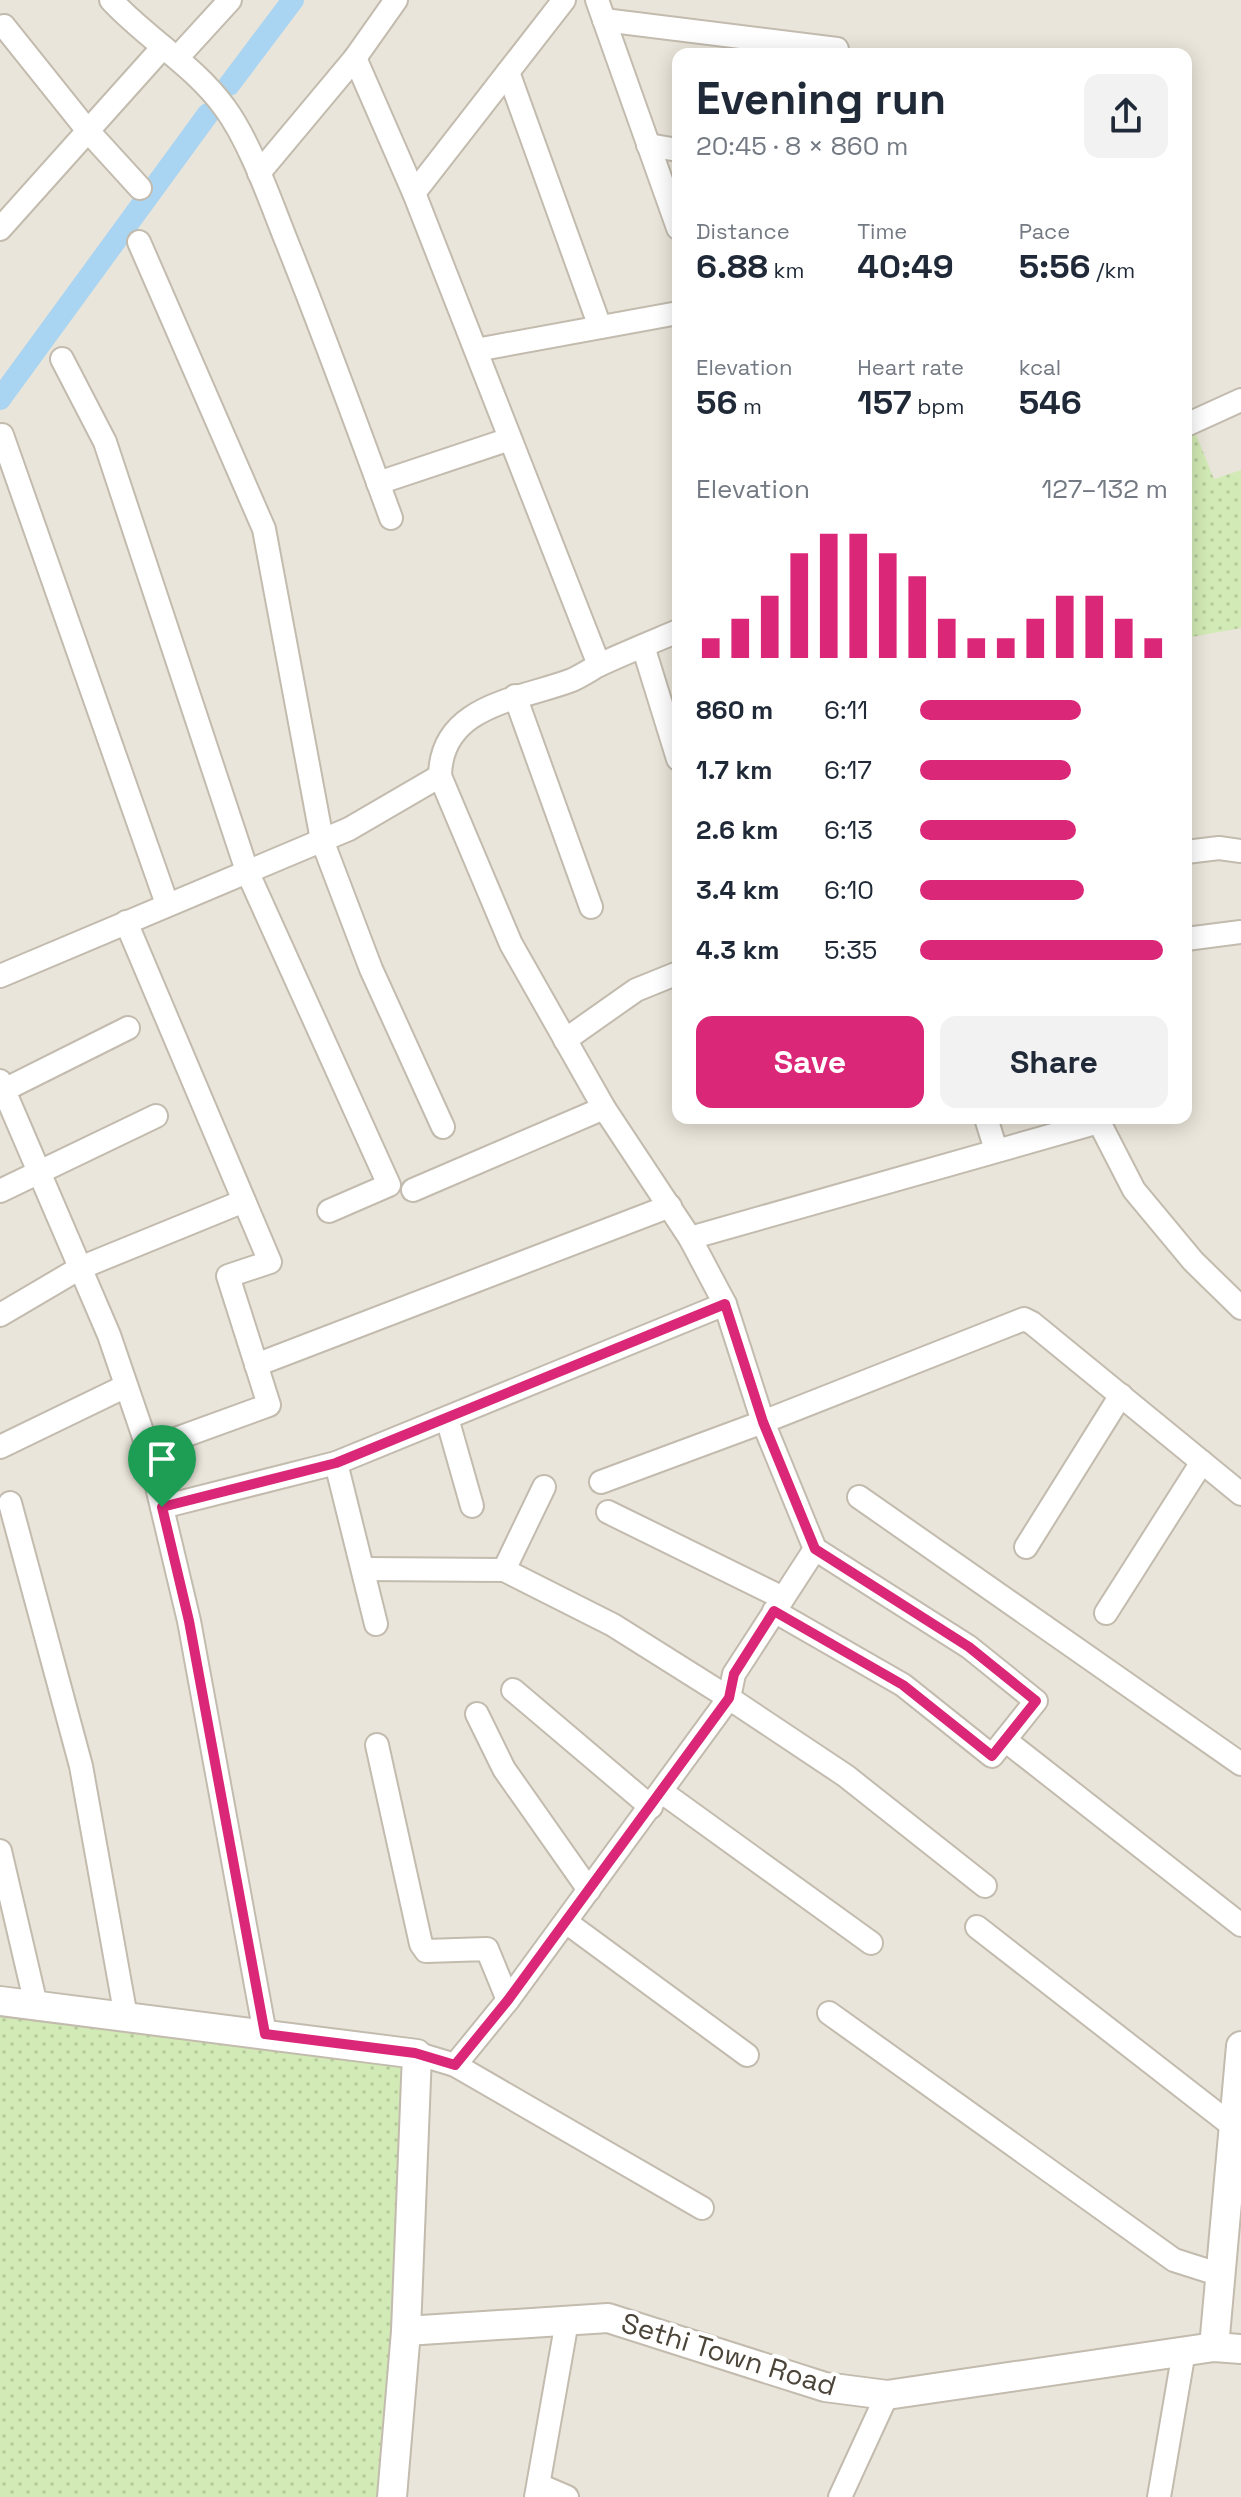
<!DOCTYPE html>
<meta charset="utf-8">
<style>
body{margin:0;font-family:"Space Grotesk",sans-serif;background:#f2f2f3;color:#1f2937;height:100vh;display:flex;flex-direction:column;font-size:30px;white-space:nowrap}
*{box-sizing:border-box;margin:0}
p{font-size:26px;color:#747a83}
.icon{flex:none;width:44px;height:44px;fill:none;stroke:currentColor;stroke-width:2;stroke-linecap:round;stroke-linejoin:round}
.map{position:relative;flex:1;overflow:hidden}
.side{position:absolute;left:672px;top:48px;width:520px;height:1076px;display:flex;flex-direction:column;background:#fff;border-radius:16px;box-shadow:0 4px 20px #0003}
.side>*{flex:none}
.pin{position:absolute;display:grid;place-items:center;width:68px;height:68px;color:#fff;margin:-82px -34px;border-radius:50% 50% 50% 0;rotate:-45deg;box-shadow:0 0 8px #0007}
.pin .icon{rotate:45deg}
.round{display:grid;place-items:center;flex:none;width:84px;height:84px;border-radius:16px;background:#f2f2f3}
.summary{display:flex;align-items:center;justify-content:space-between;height:136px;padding:0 24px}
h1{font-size:44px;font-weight:800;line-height:60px}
.metrics{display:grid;grid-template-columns:repeat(3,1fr);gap:12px;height:136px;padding:8px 24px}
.metrics div{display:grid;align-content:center}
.metrics b{font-size:34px;font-weight:800}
.metrics small{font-size:22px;font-weight:400}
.metrics p{font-size:22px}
.chart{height:224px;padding:16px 24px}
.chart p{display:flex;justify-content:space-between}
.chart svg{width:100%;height:144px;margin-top:8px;stroke:#db2777;stroke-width:6}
.primary-button{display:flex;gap:16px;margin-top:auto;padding:16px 24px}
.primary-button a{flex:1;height:92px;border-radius:16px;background:#db2777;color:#fff;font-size:32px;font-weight:800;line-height:92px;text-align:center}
.primary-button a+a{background:#f2f2f3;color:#1f2937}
ul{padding:0 24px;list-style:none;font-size:26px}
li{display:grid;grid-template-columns:128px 96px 1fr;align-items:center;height:60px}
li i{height:20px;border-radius:10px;background:#db2777}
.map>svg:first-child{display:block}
.residential{fill:#eae5da;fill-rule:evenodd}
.grass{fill:url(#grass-dots)}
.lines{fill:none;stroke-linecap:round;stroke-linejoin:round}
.canal{stroke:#a9d4f2;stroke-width:22}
.minor-casing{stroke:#c2bbae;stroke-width:26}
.tertiary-casing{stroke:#c2bbae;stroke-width:32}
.minor{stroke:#fff;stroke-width:22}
.tertiary{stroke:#fff;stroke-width:28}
.route-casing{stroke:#fff;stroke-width:16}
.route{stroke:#db2777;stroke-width:10}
.labels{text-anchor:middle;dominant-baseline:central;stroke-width:8;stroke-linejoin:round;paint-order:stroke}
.street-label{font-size:28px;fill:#4b4439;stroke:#fff}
</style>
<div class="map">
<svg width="1241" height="2497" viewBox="0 0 1241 2497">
<defs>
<pattern id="grass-dots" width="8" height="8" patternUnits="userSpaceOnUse" patternTransform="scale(2)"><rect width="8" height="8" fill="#d2eab5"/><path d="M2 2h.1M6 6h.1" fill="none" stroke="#b6ca9c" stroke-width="1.8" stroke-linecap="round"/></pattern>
</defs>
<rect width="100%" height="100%" fill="#f6f3ec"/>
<!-- residential -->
<path class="residential" d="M0 0H1241V2497H0ZM678 54H1186V1118H678Z"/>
<!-- grass -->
<g class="grass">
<polygon points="1191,422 1214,479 1241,470 1241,628 1186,638 1186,425"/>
<polygon points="0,2008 415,2053 395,2497 0,2497"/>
</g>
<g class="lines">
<!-- canal -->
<g class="canal">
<polyline points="229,85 293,0"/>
<polyline points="0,399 208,114"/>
</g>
<defs>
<g id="minor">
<path d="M111 0C147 39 194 65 225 108 250 142 270 200 286 240 323 332 357 425 391 518"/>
<polyline points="597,0 678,228"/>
<polyline points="604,20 837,49"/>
<polyline points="4,26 88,131 140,188"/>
<polyline points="177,58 230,0"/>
<polyline points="355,58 414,193 599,665"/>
<polyline points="508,72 600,327"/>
<polyline points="648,145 678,150"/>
<polyline points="259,173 355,58 396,0"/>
<polyline points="414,193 564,0"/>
<polyline points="0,229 163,47"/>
<polyline points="139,242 264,529 322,840 371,969 443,1127"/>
<polyline points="476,350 678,313"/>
<polyline points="62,359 105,442 247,871 389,1185 329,1211"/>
<polyline points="1186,425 1241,400"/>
<polyline points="2,435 167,904"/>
<polyline points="378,483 510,439"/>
<polyline points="643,646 678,759"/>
<polyline points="515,696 591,907"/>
<polyline points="440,776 511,944 604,1108 690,1238 725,1304 763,1422 815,1549 969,1647 1036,1701 992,1756 903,1685 774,1611"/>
<polyline points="1186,852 1219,848 1241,851"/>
<polyline points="126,922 270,1262 228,1276 269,1405 148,1449"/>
<polyline points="1186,939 1241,932"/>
<path d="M0 976 349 829 440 776C441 704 520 700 572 680 581 676 590 670 599 665 625 653 652 642 678 631"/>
<polyline points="565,1040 636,990 678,973"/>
<polyline points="0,1081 109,1335 148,1449 189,1621 265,2034"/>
<polyline points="4,1090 128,1028"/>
<polyline points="986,1118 996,1150"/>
<polyline points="413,1190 604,1108"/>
<polyline points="0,1191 156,1116"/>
<polyline points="690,1238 1099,1122 1134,1190 1193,1261 1241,1308"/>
<polyline points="0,1315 80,1268 244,1201"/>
<polyline points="256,1365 670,1206"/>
<polyline points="447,1418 472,1506"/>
<polyline points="0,1447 126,1386"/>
<polyline points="336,1463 376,1624"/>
<polyline points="601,1482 763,1422 1024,1319 1032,1323 1241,1494"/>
<polyline points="859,1497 1241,1764"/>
<polyline points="10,1503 81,1766 126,2017"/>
<polyline points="162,1507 336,1463 725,1304"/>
<polyline points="608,1512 783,1598"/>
<polyline points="1026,1547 1121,1395"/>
<polyline points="363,1569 504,1570 613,1625 729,1698 846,1776 985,1886"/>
<polyline points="504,1570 544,1487"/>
<polyline points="1106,1613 1202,1462"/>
<polyline points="513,1690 651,1807"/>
<polyline points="477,1714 504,1769 589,1890"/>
<polyline points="1005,1740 1241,1925"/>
<polyline points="377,1745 421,1944 426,1951 487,1949 508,2000"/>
<polyline points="662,1792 871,1943"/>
<polyline points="0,1851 36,2005"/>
<polyline points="566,1922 747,2055"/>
<polyline points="977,1927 1234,2127 1241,2120"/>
<polyline points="829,2013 1174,2260 1221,2275"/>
<polyline points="415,2053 455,2065 508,2000 729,1698 734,1674 815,1549"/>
<polyline points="455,2065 702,2208"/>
<polyline points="539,2485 567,2497"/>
<polyline points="536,2497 567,2321"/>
<polyline points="840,2497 887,2395"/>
<polyline points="1159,2497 1184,2351"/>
</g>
<g id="tertiary">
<polyline points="0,2001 417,2054 406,2331 392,2497"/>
<polyline points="406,2331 608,2318 825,2387 887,2395 1214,2347 1241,2349"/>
<polyline points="1214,2347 1241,2046"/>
</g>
</defs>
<!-- minor casing -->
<use href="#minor" class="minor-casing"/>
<!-- tertiary casing -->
<use href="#tertiary" class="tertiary-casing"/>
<!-- minor -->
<use href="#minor" class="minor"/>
<!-- tertiary -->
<use href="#tertiary" class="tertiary"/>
</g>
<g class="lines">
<defs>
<polygon id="route" points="725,1304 763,1422 815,1549 969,1647 1036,1701 992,1756 903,1685 774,1611 734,1674 729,1698 508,2000 455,2065 415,2053 265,2034 189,1621 162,1507 336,1463"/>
</defs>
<!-- route casing -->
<use href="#route" class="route-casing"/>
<!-- route -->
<use href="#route" class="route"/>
</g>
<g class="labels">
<!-- street labels -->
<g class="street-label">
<text transform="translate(729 2354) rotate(17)">Sethi Town Road</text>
</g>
</g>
</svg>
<div class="pin" style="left:162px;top:1507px;background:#1e9e55"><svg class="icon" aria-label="arrive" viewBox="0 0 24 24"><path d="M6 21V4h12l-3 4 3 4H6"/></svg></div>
<section class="side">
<div class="summary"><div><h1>Evening run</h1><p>20:45 · 8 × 860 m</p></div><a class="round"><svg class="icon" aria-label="share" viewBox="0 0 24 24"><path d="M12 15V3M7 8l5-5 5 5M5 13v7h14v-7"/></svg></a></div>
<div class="metrics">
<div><p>Distance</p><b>6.88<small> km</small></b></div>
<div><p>Time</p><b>40:49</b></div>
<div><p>Pace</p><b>5:56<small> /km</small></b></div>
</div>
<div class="metrics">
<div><p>Elevation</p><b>56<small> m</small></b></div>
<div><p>Heart rate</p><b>157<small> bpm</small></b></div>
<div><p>kcal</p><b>546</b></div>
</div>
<div class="chart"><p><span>Elevation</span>127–132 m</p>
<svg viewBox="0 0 160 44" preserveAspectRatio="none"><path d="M5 44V38M15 44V32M25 44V25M35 44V12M45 44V6M55 44V6M65 44V12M75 44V19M85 44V32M95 44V38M105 44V38M115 44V32M125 44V25M135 44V25M145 44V32M155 44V38"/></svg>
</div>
<ul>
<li><b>860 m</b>6:11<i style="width:65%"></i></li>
<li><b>1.7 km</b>6:17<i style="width:61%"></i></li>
<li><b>2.6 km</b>6:13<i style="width:63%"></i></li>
<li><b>3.4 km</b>6:10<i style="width:66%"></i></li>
<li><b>4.3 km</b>5:35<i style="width:98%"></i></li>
</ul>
<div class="primary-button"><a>Save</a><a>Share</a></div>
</section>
</div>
